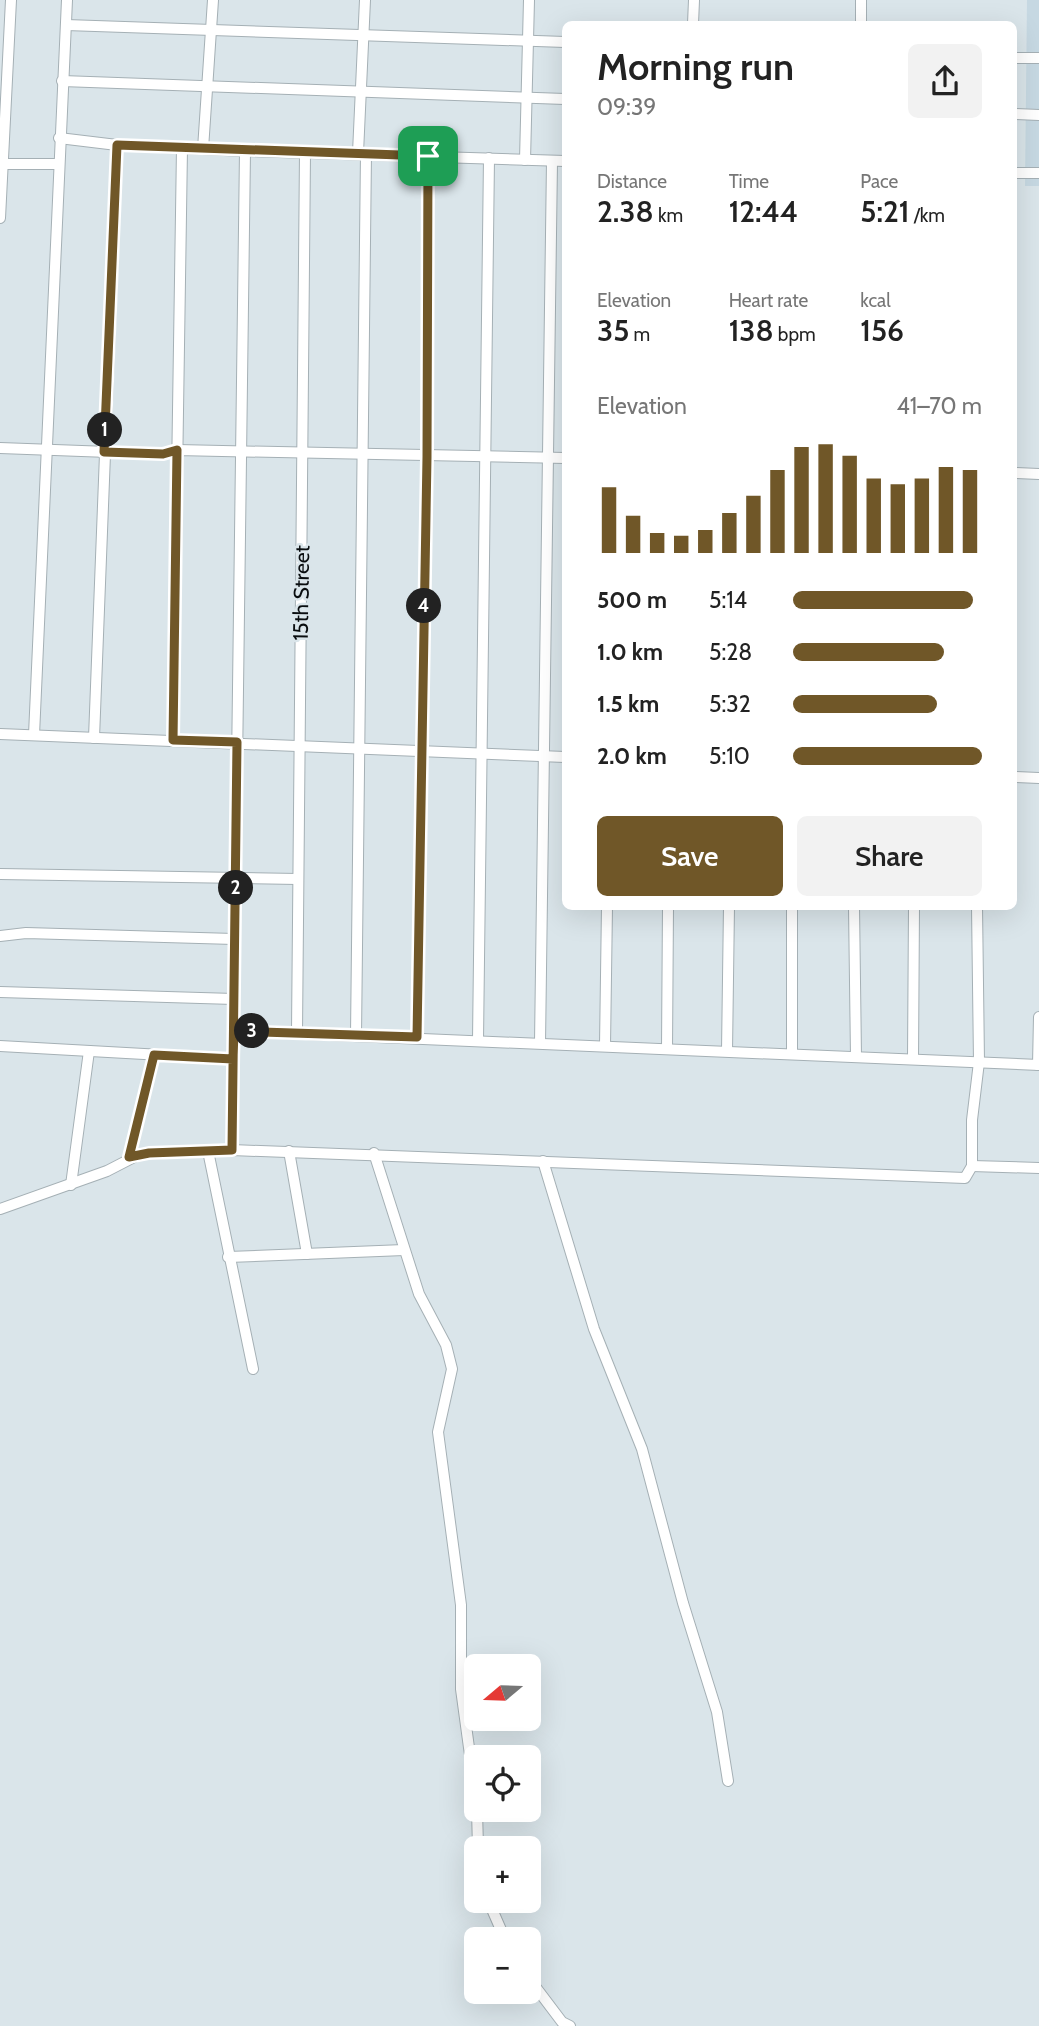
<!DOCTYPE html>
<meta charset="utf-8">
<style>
body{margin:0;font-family:Cabin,sans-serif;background:#f2f2f2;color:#222;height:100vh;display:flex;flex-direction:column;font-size:26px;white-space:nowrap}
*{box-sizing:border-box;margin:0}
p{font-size:23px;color:#767676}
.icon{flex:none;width:38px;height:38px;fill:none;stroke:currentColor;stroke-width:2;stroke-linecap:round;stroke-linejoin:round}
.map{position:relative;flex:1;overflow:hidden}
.sheet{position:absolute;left:562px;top:21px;width:455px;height:889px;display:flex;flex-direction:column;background:#fff;border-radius:10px;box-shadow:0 7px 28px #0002}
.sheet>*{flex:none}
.needle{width:46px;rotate:251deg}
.fabs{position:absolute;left:464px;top:1654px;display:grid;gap:14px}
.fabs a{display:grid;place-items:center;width:77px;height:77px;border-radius:10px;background:#fff;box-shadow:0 7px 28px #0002;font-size:35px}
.pin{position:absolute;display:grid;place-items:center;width:60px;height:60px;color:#fff;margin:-30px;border-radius:14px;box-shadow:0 4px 10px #0006}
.km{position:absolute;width:35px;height:35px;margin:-18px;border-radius:50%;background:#222;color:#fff;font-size:19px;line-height:35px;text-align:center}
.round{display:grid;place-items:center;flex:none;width:74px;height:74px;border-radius:10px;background:#f2f2f2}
.summary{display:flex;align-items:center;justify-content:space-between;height:119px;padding:0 35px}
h1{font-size:38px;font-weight:600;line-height:52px}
.figures{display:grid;grid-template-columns:repeat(3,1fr);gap:10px;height:119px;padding:7px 35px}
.figures div{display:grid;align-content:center}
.figures b{font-size:30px;font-weight:600}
.figures small{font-size:19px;font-weight:400}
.figures p{font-size:19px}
.chart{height:196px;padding:14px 35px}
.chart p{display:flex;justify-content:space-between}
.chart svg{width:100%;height:126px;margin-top:7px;stroke:#705728;stroke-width:6}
.primary-button{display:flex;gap:14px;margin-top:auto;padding:14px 35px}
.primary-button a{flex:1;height:80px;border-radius:10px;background:#705728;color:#fff;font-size:28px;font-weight:600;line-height:80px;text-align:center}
.primary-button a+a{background:#f2f2f2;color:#222}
ul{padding:0 35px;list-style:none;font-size:23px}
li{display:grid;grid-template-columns:112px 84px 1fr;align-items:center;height:52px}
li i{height:18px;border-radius:9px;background:#705728}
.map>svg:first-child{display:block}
.built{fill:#c6d8e2}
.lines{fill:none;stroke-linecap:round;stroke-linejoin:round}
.minor-casing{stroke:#a5b0b5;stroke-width:12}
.minor{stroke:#fff;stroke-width:10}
.route-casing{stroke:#fff;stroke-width:14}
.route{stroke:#705728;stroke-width:9}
.labels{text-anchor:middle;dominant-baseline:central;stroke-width:5;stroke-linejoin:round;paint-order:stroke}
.street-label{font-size:21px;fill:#090d0f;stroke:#dae5ea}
</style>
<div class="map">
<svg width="1039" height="2026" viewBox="0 0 1039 2026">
<rect width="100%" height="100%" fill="#dae5ea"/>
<!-- built -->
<polygon class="built" points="1027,0 1039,0 1039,186 1025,186"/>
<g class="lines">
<defs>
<g id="minor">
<polyline points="693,24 694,0"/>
<polyline points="861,24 861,0"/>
<polyline points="66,25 565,42"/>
<polyline points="1013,58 1039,58"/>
<polyline points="62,81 565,99"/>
<polyline points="1013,114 1039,115"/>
<polyline points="59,138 117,145 245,151 565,161"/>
<polyline points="203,149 213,0"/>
<polyline points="358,153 365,0"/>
<polyline points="525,160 529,0"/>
<polyline points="0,164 58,164"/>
<polyline points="1013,173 1039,173"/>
<polyline points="0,218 11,0"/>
<polyline points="0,448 163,454 177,450 565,458"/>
<polyline points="1013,473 1039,474"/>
<polyline points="0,734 565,757"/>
<polyline points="34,735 67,0"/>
<polyline points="94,738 117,145"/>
<polyline points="173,740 182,148"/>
<polyline points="1013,777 1039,778"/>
<polyline points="0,874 298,879"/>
<polyline points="792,906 792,1054"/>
<polyline points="854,906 856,1057"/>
<polyline points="0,936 26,933 234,939"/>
<polyline points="0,992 234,999"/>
<polyline points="234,1031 1039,1065"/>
<polyline points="297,1032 305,153"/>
<polyline points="356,1035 366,153"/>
<polyline points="417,1037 427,457 428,156"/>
<polyline points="478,1040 489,158"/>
<polyline points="540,1043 552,161"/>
<polyline points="0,1046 234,1059"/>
<polyline points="605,1046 607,906"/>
<polyline points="667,1049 668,906"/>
<polyline points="727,1051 729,906"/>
<polyline points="913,1059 914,906"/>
<polyline points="1038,1065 1039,1017"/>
<polyline points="232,1150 245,151"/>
<polyline points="208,1151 253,1369"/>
<polyline points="289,1151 307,1254"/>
<polyline points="374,1153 419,1294 446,1345 452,1369 438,1432 461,1605 461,1689 476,1799"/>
<polyline points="129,1157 154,1055"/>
<polyline points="543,1161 594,1329 642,1449 683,1603 717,1712 728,1781"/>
<polyline points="972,1166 1039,1168"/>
<polyline points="71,1185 89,1051"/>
<polyline points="0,1209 107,1171 140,1154 232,1150 965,1178 972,1166 972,1120 979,1062 977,906"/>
<polyline points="228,1257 404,1250"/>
<polyline points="477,1810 478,1848"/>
<polyline points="488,1900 505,1939"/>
<polyline points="528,1977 562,2022 570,2026"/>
</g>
</defs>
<!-- minor casing -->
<use href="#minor" class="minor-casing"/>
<!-- minor -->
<use href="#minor" class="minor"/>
</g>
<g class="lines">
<defs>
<path id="route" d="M428 156 117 145 104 452 163 454 177 450 173 740 237 742C236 878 234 1014 232 1150L149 1153 129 1157 154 1055 233 1059 234 1031 417 1037 427 457 428 156"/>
</defs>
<!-- route casing -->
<use href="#route" class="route-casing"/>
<!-- route -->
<use href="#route" class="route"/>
</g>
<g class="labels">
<!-- street labels -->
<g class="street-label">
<text transform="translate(301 593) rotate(-89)">15th Street</text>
</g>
</g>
</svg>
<div class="fabs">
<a><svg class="needle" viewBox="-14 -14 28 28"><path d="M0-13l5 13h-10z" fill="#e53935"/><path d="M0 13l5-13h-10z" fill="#767676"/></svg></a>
<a><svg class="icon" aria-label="locate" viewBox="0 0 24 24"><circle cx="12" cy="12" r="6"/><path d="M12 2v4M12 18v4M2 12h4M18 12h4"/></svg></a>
<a>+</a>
<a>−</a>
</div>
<div class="pin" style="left:428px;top:156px;background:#1e9e55"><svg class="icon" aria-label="arrive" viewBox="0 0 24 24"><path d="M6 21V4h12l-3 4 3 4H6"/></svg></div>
<b class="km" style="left:105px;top:430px">1</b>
<b class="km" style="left:236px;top:888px">2</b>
<b class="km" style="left:252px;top:1031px">3</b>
<b class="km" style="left:424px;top:606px">4</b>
<section class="sheet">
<div class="summary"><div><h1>Morning run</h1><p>09:39</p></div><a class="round"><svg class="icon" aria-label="share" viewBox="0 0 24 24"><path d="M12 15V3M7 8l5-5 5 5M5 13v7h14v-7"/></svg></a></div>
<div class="figures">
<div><p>Distance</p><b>2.38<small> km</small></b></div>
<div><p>Time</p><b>12:44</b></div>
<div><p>Pace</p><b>5:21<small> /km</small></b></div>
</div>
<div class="figures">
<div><p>Elevation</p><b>35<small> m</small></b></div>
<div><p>Heart rate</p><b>138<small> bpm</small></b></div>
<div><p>kcal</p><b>156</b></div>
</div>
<div class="chart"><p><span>Elevation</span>41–70 m</p>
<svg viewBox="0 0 160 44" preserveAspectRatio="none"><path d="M5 44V21M15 44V31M25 44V37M35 44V38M45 44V36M55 44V30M65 44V24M75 44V15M85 44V7M95 44V6M105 44V10M115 44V18M125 44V20M135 44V18M145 44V14M155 44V15"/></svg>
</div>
<ul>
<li><b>500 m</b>5:14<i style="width:95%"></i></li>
<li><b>1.0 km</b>5:28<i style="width:80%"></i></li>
<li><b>1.5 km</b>5:32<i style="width:76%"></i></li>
<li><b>2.0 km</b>5:10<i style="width:100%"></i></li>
</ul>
<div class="primary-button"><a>Save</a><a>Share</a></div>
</section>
</div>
